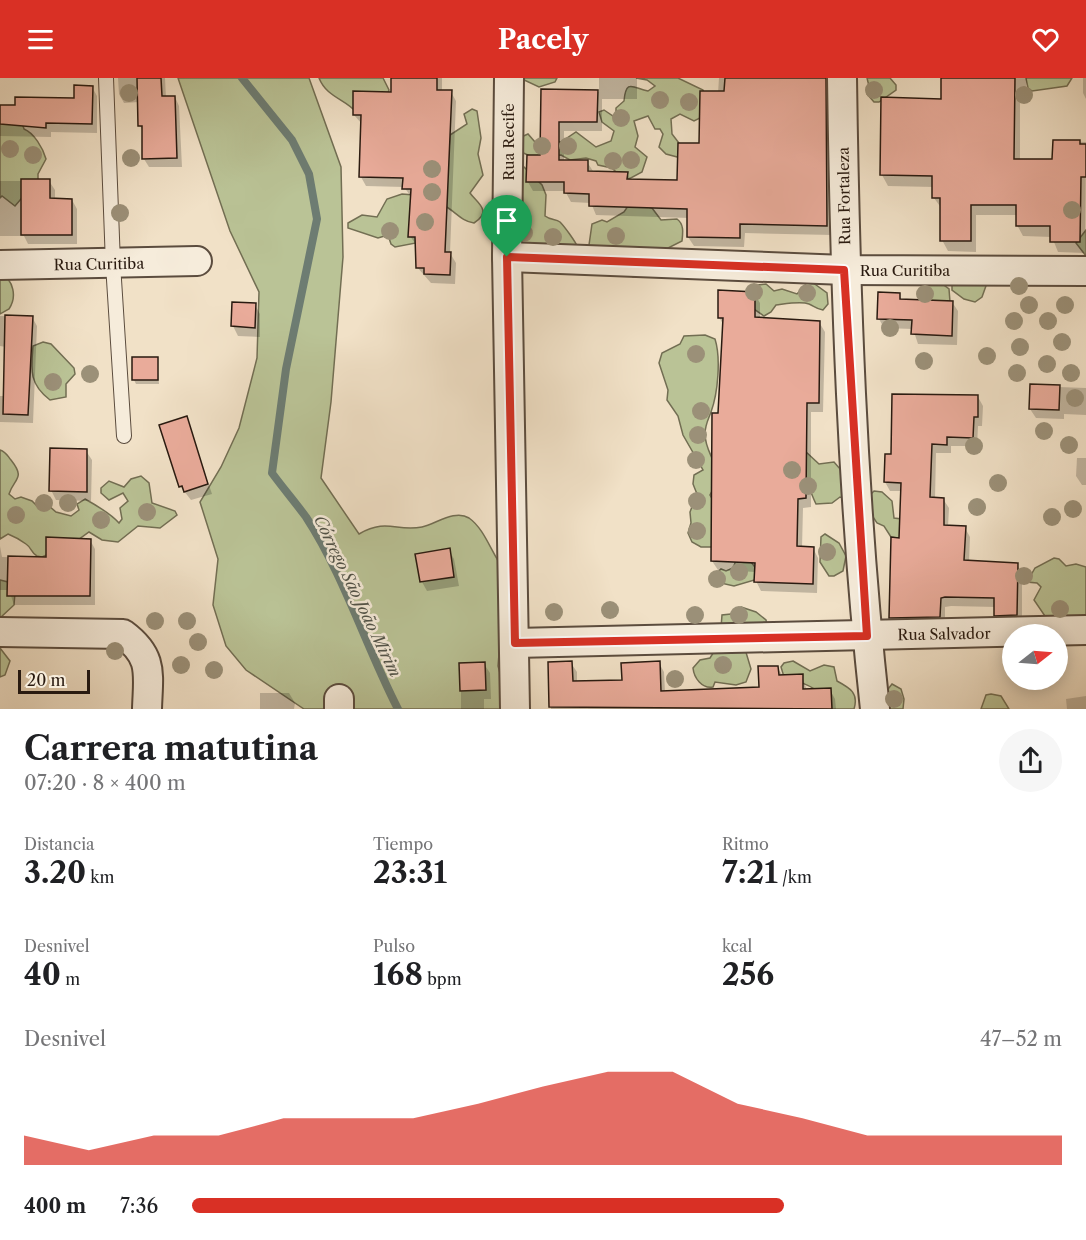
<!DOCTYPE html>
<html lang="es">
<meta charset="utf-8">
<style>
body{margin:0;font-family:"Libre Caslon Text",serif;background:#f6f6f6;color:#202124;height:100vh;display:flex;flex-direction:column;font-size:22px;white-space:nowrap}
*{box-sizing:border-box;margin:0}
p{font-size:20px;color:#757577}
.icon{flex:none;width:33px;height:33px;fill:none;stroke:currentColor;stroke-width:2;stroke-linecap:round;stroke-linejoin:round}
.map{position:relative;height:631px;overflow:hidden}
.details{display:flex;flex-direction:column;background:#fff;flex:1}
.details>*{flex:none}
.needle{width:39px;rotate:73deg}
.buttons{position:absolute;left:1002px;top:546px;display:grid;gap:12px}
.buttons a{display:grid;place-items:center;width:66px;height:66px;border-radius:50%;background:#fff;box-shadow:0 3px 15px #0003;font-size:30px}
.scale{position:absolute;left:18px;bottom:15px;width:72px;box-sizing:border-box;padding-left:6px;border:3px solid #291a10;border-top:0;font-size:16px;line-height:21px;white-space:nowrap;color:#291a10;-webkit-text-stroke:4px #f6ecdb;paint-order:stroke}
.pin{position:absolute;display:grid;place-items:center;width:51px;height:51px;color:#fff;margin:-62px -26px;border-radius:50% 50% 50% 0;rotate:-45deg;box-shadow:0 0 6px #0007}
.pin .icon{rotate:45deg}
.round{display:grid;place-items:center;flex:none;width:63px;height:63px;border-radius:32px;background:#f6f6f6}
.headline{display:flex;align-items:center;justify-content:space-between;height:102px;padding:0 24px}
h1{font-size:33px;font-weight:700;line-height:45px}
.metrics{display:grid;grid-template-columns:repeat(3,1fr);gap:9px;height:102px;padding:6px 24px}
.metrics div{display:grid;align-content:center}
.metrics b{font-size:30px;font-weight:700}
.metrics small{font-size:16px;font-weight:400}
.metrics p{font-size:16px}
.chart{height:168px;padding:12px 24px}
.chart p{display:flex;justify-content:space-between}
.chart svg{width:100%;height:108px;margin-top:6px;fill:#d93025;opacity:.7}
ul{padding:0 24px;list-style:none;font-size:20px}
li{display:grid;grid-template-columns:96px 72px 1fr;align-items:center;height:45px}
li i{height:15px;border-radius:8px;background:#d93025}
header{display:flex;justify-content:space-between;align-items:center;height:78px;padding:0 24px;background:#d93025;color:#fff;font-size:27px;font-weight:700}
.map>svg:first-child{display:block}
.green{fill:#bac396;stroke:#726e53;stroke-width:1.5}
.shadow{fill:#0003}
.lines{fill:none;stroke-linecap:round;stroke-linejoin:round}
.stream{stroke:#6d7c72;stroke-width:8}
.building{fill:#e9ab9a;stroke:#291a10;stroke-width:1.5}
.lane-casing{stroke:#5b4c3e;stroke-width:16}
.street-casing{stroke:#5b4c3e;stroke-width:32}
.lane{stroke:#f6ecdb;stroke-width:14}
.street{stroke:#f6ecdb;stroke-width:28}
.tree{fill:#9b9078}
.route-casing{stroke:#fff;stroke-width:12}
.route{stroke:#d93025;stroke-width:8}
.labels{text-anchor:middle;dominant-baseline:central;stroke-width:5;stroke-linejoin:round;paint-order:stroke}
.street-label{font-size:15px;fill:#291a10;stroke:#f6ecdb}
.water-label{font-size:16px;font-style:italic;fill:#515349;stroke:#f6ecdb}
</style>
<header><svg class="icon" aria-label="menu" viewBox="0 0 24 24"><path d="M4 6h16M4 12h16M4 18h16"/></svg>Pacely<svg class="icon" aria-label="heart" viewBox="0 0 24 24"><path d="M12 20l-8-8c-3-5 5-10 8-4 3-6 11-1 8 4z"/></svg></header>
<div class="map">
<svg width="1086" height="631" viewBox="0 0 1086 631">
<rect width="100%" height="100%" fill="#f1e1c7"/>
<filter id="stains"><feTurbulence type="fractalNoise" baseFrequency=".00333" numOctaves="4"/><feColorMatrix values="0 0 0 0 .2 0 0 0 0 .09 0 0 0 0 .02 0 0 0 .5 -.17"/></filter>
<radialGradient id="worn" r=".72"><stop offset=".6" stop-color="#630" stop-opacity="0"/><stop offset="1" stop-color="#630" stop-opacity=".3"/></radialGradient>
<!-- green -->
<g class="green">
<path d="M178 0H309L341 89 343 179 331 324 321 400 359 456C387 440 396 454 422 449 436 446 455 431 469 440 486 452 492 478 506 494L498 588 505 613 503 631H304L246 592 226 568 213 527 218 481 200 424 221 389 239 350 257 280 259 214 230 153Z"/>
<path d="M319 0H383L389 12 387 17 357 35C346 21 327 20 319 0Z"/>
<polygon points="520,0 557,0 555,4 539,9"/>
<path d="M636 0H678L703 12 705 20 702 39 694 43 680 36 671 41 672 56 682 69 681 80 666 76 659 69 663 56 660 51H655L648 38 634 43 638 58 635 69 647 79 642 94 629 101 619 97 612 90 598 87 596 83 586 80 570 82 561 77 530 78 519 73V60L528 56 535 64H561L576 54 596 69 611 63 614 53 602 44 599 34 604 32 616 40V30L624 23C626 0 633 10 648 13L655 8 647 2Z"/>
<polygon points="867,0 890,0 896,7 896,12 879,24 874,24 867,16 870,12"/>
<polygon points="1026,0 1072,0 1067,8 1032,13 1028,10"/>
<path d="M472 31 477 33 481 60 478 76 483 97 470 115C477 125 493 133 474 145 461 143 456 134 445 128L450 57 467 46 464 36Z"/>
<path d="M0 45H22L24 51C34 55 43 70 46 81L38 96V101L15 128 2 118 0 120Z"/>
<path d="M522 87 542 107 546 117 545 138C550 142 556 141 560 144 564 148 576 164 578 170L516 165Z"/>
<polygon points="402,116 414,117 416,165 395,169 391,166 388,157 378,160 348,150 348,145 362,137 377,139 387,121"/>
<path d="M630 125 652 130 661 142 677 141C684 146 683 154 682 163L668 170 665 185 654 198 633 199 591 172 589 167 592 146 602 142 607 144 624 134Z"/>
<polygon points="1086,152 1086,178 1076,165"/>
<path d="M0 195C14 202 17 219 9 231L0 236Z"/>
<path d="M812 204 827 215 828 226 823 232C816 231 814 228 809 226 801 223 785 226 776 227L771 234 764 238 754 231 750 215 758 207 766 206 774 213 782 211 797 216 807 205Z"/>
<polygon points="941,205 949,211 950,224 918,226 922,206"/>
<polygon points="987,205 982,219 975,224 964,221 952,212 952,206"/>
<path d="M705 257 715 261C721 280 718 315 711 334 708 342 705 347 705 356 705 379 727 389 710 417L715 426 723 463 711 469H701L692 464 688 455 691 445 690 434 697 416 693 406 694 397 703 392 683 357 678 338 667 322 668 312 659 285 662 275 680 266 684 258Z"/>
<path d="M43 264 51 266 74 290 75 296 66 306V319L50 322C29 306 31 292 33 268Z"/>
<path d="M0 372C6 374 7 377 11 382 26 401 14 400 9 416L15 421 21 419 32 423 39 430 49 428 56 434 71 438 79 432 77 426 85 421C94 426 112 437 119 445L122 441 120 430 128 423 123 415 109 422 101 415V410L109 403 124 409 131 401 141 398 149 405 152 425 175 433 177 437 160 450 138 448 118 464 102 462 89 454 75 464 42 479 37 478C31 475 32 470 26 466 22 463 13 458 8 456L0 461Z"/>
<path d="M805 373 819 386 834 384 847 399 845 421 840 419 832 425 816 426C810 414 808 402 799 393Z"/>
<polygon points="874,413 882,414 892,423 894,440 902,441 916,463 891,459 884,448 877,445 871,436 870,417"/>
<polygon points="825,456 839,465 846,478 843,493 834,498 829,498 820,484 821,459"/>
<polygon points="737,480 748,480 758,493 758,501 734,508 716,504 715,497 721,491 726,493 733,490"/>
<polygon points="1054,480 1059,481 1066,488 1076,486 1086,489 1086,542 1049,544 1034,522 1041,509 1037,505 1027,504 1035,490"/>
<polygon points="0,502 8,504 15,515 14,527 0,540"/>
<polygon points="741,529 756,534 766,542 767,547 721,550 722,537 731,536"/>
<polygon points="0,570 10,583 5,597 0,599"/>
<path d="M745 571 751 591 746 604 736 607 715 604 713 609C702 611 694 600 693 590L700 582 710 580 715 572Z"/>
<path d="M793 583 810 593 824 587 834 589 837 603C850 610 859 615 854 631H827C823 609 803 605 784 599L781 589 784 585Z"/>
<polygon points="892,606 901,611 904,621 903,631 888,631 885,615"/>
<polygon points="991,616 1001,618 1009,631 981,631 986,617"/>
</g>
<!-- shadow -->
<g class="shadow">
<polygon points="118,0 165,0 166,20 175,19 179,28 182,89 149,89 144,81 144,54 140,48 139,24 124,25 119,16"/>
<polygon points="392,0 442,0 442,14 451,14 456,23 450,175 456,185 455,206 431,205 417,189 417,168 410,158 412,120 404,109 366,108 361,99 362,46 354,37 392,15"/>
<polygon points="599,0 637,0 637,21 602,21 602,53 564,53 564,83 587,84 593,93 627,95 631,102 678,103 701,67 718,15 719,0 834,0 832,157 745,155 744,169 694,168 688,159 689,140 596,137 591,125 571,124 565,113 533,113 528,104 541,79 543,13 599,14"/>
<polygon points="943,0 1027,0 1026,11 1020,11 1020,82 1054,82 1054,63 1086,64 1085,175 1058,174 1052,159 1023,158 1017,147 1017,137 976,137 976,174 948,173 942,162 942,131 934,120 934,109 888,108 882,97 882,20 943,22"/>
<polygon points="1083,0 1086,0 1086,21 1083,15"/>
<polygon points="92,9 97,18 97,55 51,54 51,59 0,58 0,29 75,21"/>
<polygon points="0,103 49,103 55,112 55,122 72,122 77,131 77,166 28,166 24,158 0,158"/>
<polygon points="754,215 760,225 760,241 819,244 825,254 823,334 811,334 811,429 803,430 802,470 813,470 818,480 817,515 761,513 756,503 756,494 718,492 712,483 724,248 719,239"/>
<polygon points="899,217 902,223 952,224 958,233 957,267 918,266 913,251 884,250 879,241"/>
<polygon points="255,227 260,236 260,259 238,258 233,248"/>
<polygon points="0,238 32,239 37,248 33,345 0,344 0,318 5,318 6,269 0,268"/>
<polygon points="157,281 159,306 136,306 134,302"/>
<polygon points="1031,308 1086,310 1086,337 1064,336 1064,341 1036,340 1030,331"/>
<polygon points="978,319 983,328 982,348 978,348 977,368 951,368 951,375 936,375 935,421 943,421 949,430 948,449 965,450 970,459 969,484 1017,486 1022,495 1022,546 1001,546 996,537 996,529 951,528 945,529 945,548 896,549 891,540 900,461 902,413 890,413 885,404 892,378"/>
<polygon points="186,339 212,416 191,422 180,408"/>
<polygon points="86,373 92,382 91,423 56,422 51,412"/>
<polygon points="1077,380 1086,380 1086,407 1082,407 1076,398"/>
<polygon points="90,462 95,471 95,527 14,527 9,512 0,512 0,468 2,479 47,480"/>
<polygon points="449,472 454,481 459,508 427,513 422,504 417,477"/>
<polygon points="549,585 571,585 577,594 577,604 623,603 659,585 664,594 665,614 760,611 777,589 783,598 802,598 807,613 830,612 835,621 836,631 551,631"/>
<polygon points="461,586 484,586 490,595 491,621 484,621 484,631 461,631"/>
<polygon points="260,615 289,615 295,625 294,631 260,631"/>
<polygon points="1086,618 1086,631 1067,631 1066,621"/>
</g>
<g class="lines">
<!-- stream -->
<path class="stream" d="M242 0 292 62 309 96 317 141 286 291 272 395C283 410 295 424 306 439 344 497 366 569 398 631"/>
</g>
<!-- building -->
<g class="building">
<polygon points="137,0 161,0 162,18 175,18 177,80 142,81 142,48 138,48"/>
<polygon points="391,0 437,0 437,12 452,12 445,174 451,174 450,197 424,196 424,190 416,190 415,159 408,159 411,111 402,111 403,100 359,99 361,37 353,37 353,13 391,14"/>
<polygon points="725,0 826,0 827,148 740,146 740,160 687,159 687,131 589,128 589,116 564,115 564,104 526,104 527,77 540,77 541,11 598,12 597,44 559,44 559,82 588,82 588,93 628,94 627,101 677,102 678,65 699,65 700,13 724,13"/>
<polygon points="941,0 1015,0 1014,81 1052,81 1053,62 1080,62 1080,66 1086,66 1086,99 1081,99 1080,164 1050,164 1050,148 1016,148 1016,127 971,127 971,163 940,163 940,120 932,120 932,98 880,97 881,19 941,21"/>
<polygon points="74,7 93,8 92,46 46,45 46,50 0,46 0,27 15,27 15,19 74,20"/>
<polygon points="21,101 50,101 50,120 72,121 72,157 21,157"/>
<polygon points="718,212 755,214 755,239 820,243 819,325 807,325 806,420 798,421 797,468 814,469 813,506 754,504 755,485 711,483 712,335 718,335 723,240 718,240"/>
<polygon points="878,214 900,215 900,221 953,223 952,258 911,256 912,242 877,241"/>
<polygon points="232,224 256,225 255,250 231,248"/>
<polygon points="5,237 33,238 28,337 3,336"/>
<rect x="132" y="279" width="26" height="23"/>
<polygon points="1030,306 1060,307 1059,332 1029,331"/>
<polygon points="892,316 978,317 978,339 974,339 973,360 947,359 947,367 932,366 930,419 944,420 944,447 966,448 964,482 1018,485 1017,537 994,538 994,520 945,519 941,520 940,539 889,540 891,459 899,460 901,405 884,404 885,376 891,376"/>
<polygon points="187,338 208,406 184,414 182,408 179,409 159,347"/>
<polygon points="50,370 87,371 87,414 49,413"/>
<polygon points="46,459 91,461 90,518 7,518 8,478 46,479"/>
<polygon points="450,470 454,499 420,504 415,476"/>
<polygon points="572,583 573,603 622,602 621,585 660,583 661,613 759,609 758,588 778,588 779,597 803,596 803,611 831,610 832,631 549,629 548,584"/>
<polygon points="485,584 486,612 460,613 459,585"/>
</g>
<g class="lines">
<defs>
<polyline id="lane" points="106,0 113,186 124,358"/>
<g id="street">
<polyline points="509,0 507,179 515,631"/>
<path d="M842 0C845 210 852 422 875 631"/>
<polyline points="507,179 845,192 1086,193"/>
<polyline points="0,187 197,183"/>
<path d="M0 554 123 556C154 579 148 596 147 631"/>
<polyline points="515,565 1086,552"/>
<polyline points="339,631 339,621"/>
</g>
</defs>
<!-- lane casing -->
<use href="#lane" class="lane-casing"/>
<!-- street casing -->
<use href="#street" class="street-casing"/>
<!-- lane -->
<use href="#lane" class="lane"/>
<!-- street -->
<use href="#street" class="street"/>
</g>
<!-- trees -->
<g class="tree">
<circle cx="874" cy="12" r="9"/>
<circle cx="129" cy="15" r="9"/>
<circle cx="1024" cy="17" r="9"/>
<circle cx="660" cy="22" r="9"/>
<circle cx="689" cy="24" r="9"/>
<circle cx="621" cy="40" r="9"/>
<circle cx="542" cy="68" r="9"/>
<circle cx="568" cy="68" r="9"/>
<circle cx="10" cy="71" r="9"/>
<circle cx="33" cy="77" r="9"/>
<circle cx="131" cy="80" r="9"/>
<circle cx="631" cy="82" r="9"/>
<circle cx="613" cy="83" r="9"/>
<circle cx="432" cy="91" r="9"/>
<circle cx="432" cy="114" r="9"/>
<circle cx="1072" cy="132" r="9"/>
<circle cx="120" cy="135" r="9"/>
<circle cx="425" cy="144" r="9"/>
<circle cx="390" cy="153" r="9"/>
<circle cx="524" cy="155" r="9"/>
<circle cx="616" cy="158" r="9"/>
<circle cx="553" cy="159" r="9"/>
<circle cx="1019" cy="208" r="9"/>
<circle cx="754" cy="214" r="9"/>
<circle cx="807" cy="215" r="9"/>
<circle cx="925" cy="216" r="9"/>
<circle cx="1029" cy="227" r="9"/>
<circle cx="1065" cy="227" r="9"/>
<circle cx="1014" cy="243" r="9"/>
<circle cx="1048" cy="243" r="9"/>
<circle cx="890" cy="250" r="9"/>
<circle cx="1062" cy="264" r="9"/>
<circle cx="1020" cy="269" r="9"/>
<circle cx="696" cy="276" r="9"/>
<circle cx="987" cy="278" r="9"/>
<circle cx="924" cy="283" r="9"/>
<circle cx="1047" cy="286" r="9"/>
<circle cx="1017" cy="295" r="9"/>
<circle cx="1071" cy="295" r="9"/>
<circle cx="90" cy="296" r="9"/>
<circle cx="53" cy="304" r="9"/>
<circle cx="1075" cy="320" r="9"/>
<circle cx="701" cy="333" r="9"/>
<circle cx="1044" cy="353" r="9"/>
<circle cx="698" cy="357" r="9"/>
<circle cx="1069" cy="367" r="9"/>
<circle cx="974" cy="368" r="9"/>
<circle cx="696" cy="382" r="9"/>
<circle cx="792" cy="392" r="9"/>
<circle cx="998" cy="405" r="9"/>
<circle cx="808" cy="408" r="9"/>
<circle cx="697" cy="423" r="9"/>
<circle cx="44" cy="425" r="9"/>
<circle cx="68" cy="425" r="9"/>
<circle cx="977" cy="429" r="9"/>
<circle cx="1073" cy="431" r="9"/>
<circle cx="147" cy="434" r="9"/>
<circle cx="16" cy="437" r="9"/>
<circle cx="1052" cy="439" r="9"/>
<circle cx="101" cy="442" r="9"/>
<circle cx="697" cy="453" r="9"/>
<circle cx="827" cy="474" r="9"/>
<circle cx="739" cy="494" r="9"/>
<circle cx="1024" cy="498" r="9"/>
<circle cx="717" cy="501" r="9"/>
<circle cx="1060" cy="531" r="9"/>
<circle cx="610" cy="532" r="9"/>
<circle cx="554" cy="534" r="9"/>
<circle cx="695" cy="537" r="9"/>
<circle cx="739" cy="537" r="9"/>
<circle cx="155" cy="543" r="9"/>
<circle cx="187" cy="543" r="9"/>
<circle cx="198" cy="564" r="9"/>
<circle cx="115" cy="573" r="9"/>
<circle cx="181" cy="587" r="9"/>
<circle cx="723" cy="587" r="9"/>
<circle cx="214" cy="592" r="9"/>
<circle cx="675" cy="601" r="9"/>
<circle cx="894" cy="621" r="9"/>
</g>
<g class="lines">
<defs>
<polygon id="route" points="507,179 844,192 867,558 515,565"/>
</defs>
<!-- route casing -->
<use href="#route" class="route-casing"/>
<!-- route -->
<use href="#route" class="route"/>
</g>
<g class="labels">
<!-- street labels -->
<g class="street-label">
<text transform="translate(508 64) rotate(-90)">Rua Recife</text>
<text transform="translate(844 118) rotate(-91)">Rua Fortaleza</text>
<text transform="translate(99 186) rotate(-1)">Rua Curitiba</text>
<text x="905" y="192">Rua Curitiba</text>
<text transform="translate(944 556) rotate(-1)">Rua Salvador</text>
</g>
<!-- water labels -->
<g class="water-label">
<text transform="translate(358 518) rotate(64)">Córrego São João Mirim</text>
</g>
</g>
<rect width="100%" height="100%" filter="url(#stains)"/>
<rect width="100%" height="100%" fill="url(#worn)"/>
</svg>
<div class="buttons">
<a><svg class="needle" viewBox="-14 -14 28 28"><path d="M0-13l5 13h-10z" fill="#e53935"/><path d="M0 13l5-13h-10z" fill="#757577"/></svg></a>
</div>
<div class="scale">20 m</div>
<div class="pin" style="left:507px;top:179px;background:#1e9e55"><svg class="icon" aria-label="arrive" viewBox="0 0 24 24"><path d="M6 21V4h12l-3 4 3 4H6"/></svg></div>
</div>
<section class="details">
<div class="headline"><div><h1>Carrera matutina</h1><p>07:20 · 8 × 400 m</p></div><a class="round"><svg class="icon" aria-label="share" viewBox="0 0 24 24"><path d="M12 15V3M7 8l5-5 5 5M5 13v7h14v-7"/></svg></a></div>
<div class="metrics">
<div><p>Distancia</p><b>3.20<small> km</small></b></div>
<div><p>Tiempo</p><b>23:31</b></div>
<div><p>Ritmo</p><b>7:21<small> /km</small></b></div>
</div>
<div class="metrics">
<div><p>Desnivel</p><b>40<small> m</small></b></div>
<div><p>Pulso</p><b>168<small> bpm</small></b></div>
<div><p>kcal</p><b>256</b></div>
</div>
<div class="chart"><p><span>Desnivel</span>47–52 m</p>
<svg viewBox="0 0 160 44" preserveAspectRatio="none"><path d="M0 44V32L10 38L20 32L30 32L40 25L50 25L60 25L70 19L80 12L90 6L100 6L110 19L120 25L130 32L140 32L150 32L160 32V44z"/></svg>
</div>
<ul>
<li><b>400 m</b>7:36<i style="width:68%"></i></li>
</ul>
</section>
